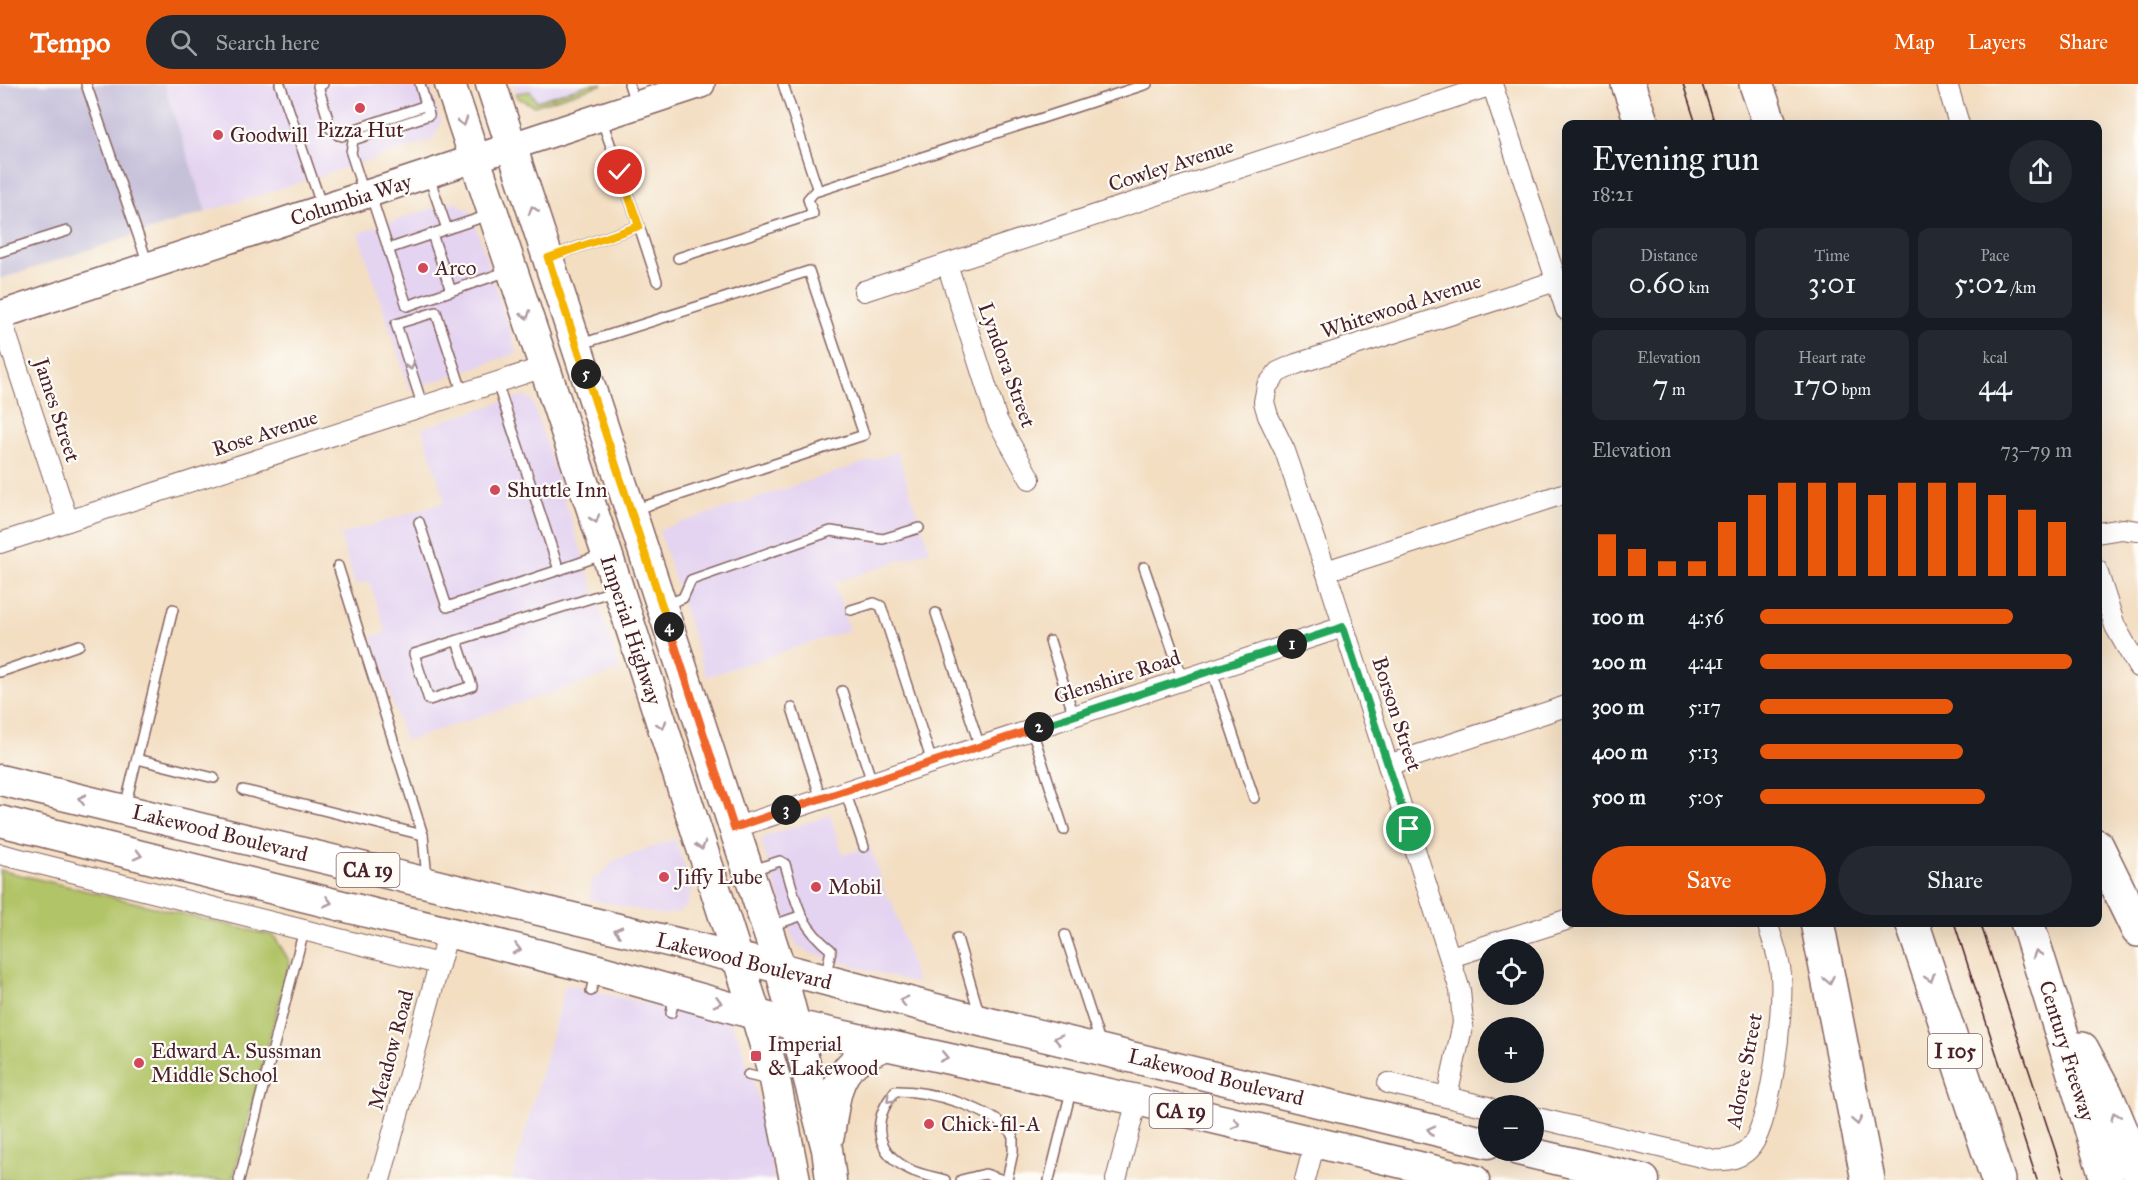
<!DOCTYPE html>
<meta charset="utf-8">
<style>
body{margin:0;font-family:"IM FELL Great Primer",serif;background:#242831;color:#f1f3f6;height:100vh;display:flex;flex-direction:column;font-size:22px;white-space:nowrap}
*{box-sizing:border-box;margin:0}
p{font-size:20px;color:#9ea1a6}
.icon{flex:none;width:33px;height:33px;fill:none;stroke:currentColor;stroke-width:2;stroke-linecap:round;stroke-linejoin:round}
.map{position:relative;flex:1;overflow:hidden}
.details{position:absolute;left:1562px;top:36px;width:540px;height:807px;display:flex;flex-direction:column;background:#171b24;border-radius:12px;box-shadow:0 6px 24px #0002}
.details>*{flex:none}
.tools{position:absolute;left:1478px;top:855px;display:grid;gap:12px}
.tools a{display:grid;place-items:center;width:66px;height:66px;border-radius:50%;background:#171b24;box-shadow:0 6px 24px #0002;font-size:30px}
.pin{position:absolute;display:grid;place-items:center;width:51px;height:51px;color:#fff;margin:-26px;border:3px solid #fff;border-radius:50%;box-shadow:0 2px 6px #0007}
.km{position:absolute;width:30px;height:30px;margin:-15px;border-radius:50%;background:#222;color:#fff;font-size:16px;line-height:30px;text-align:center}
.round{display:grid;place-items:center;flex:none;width:63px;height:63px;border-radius:32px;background:#242831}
.summary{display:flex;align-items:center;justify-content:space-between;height:102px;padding:0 30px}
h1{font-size:33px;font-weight:600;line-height:45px}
.stats{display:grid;grid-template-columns:repeat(3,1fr);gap:9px;height:102px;padding:6px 30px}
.stats div{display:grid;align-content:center;border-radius:12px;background:#242831;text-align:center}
.stats b{font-size:30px;font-weight:600}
.stats small{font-size:16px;font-weight:400}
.stats p{font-size:16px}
.chart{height:168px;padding:12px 30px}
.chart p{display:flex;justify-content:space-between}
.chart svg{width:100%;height:108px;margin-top:6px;stroke:#ea580c;stroke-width:6}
.action{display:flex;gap:12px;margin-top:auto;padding:12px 30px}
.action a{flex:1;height:69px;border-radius:36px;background:#ea580c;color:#fff;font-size:24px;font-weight:600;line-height:69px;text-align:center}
.action a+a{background:#242831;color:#f1f3f6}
ul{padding:0 30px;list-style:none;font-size:20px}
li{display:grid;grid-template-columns:96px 72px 1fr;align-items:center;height:45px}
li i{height:15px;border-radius:8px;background:#ea580c}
header{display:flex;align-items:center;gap:36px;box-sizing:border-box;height:84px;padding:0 30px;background:#ea580c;color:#fff}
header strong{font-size:28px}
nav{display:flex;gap:33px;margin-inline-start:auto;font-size:21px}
.search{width:420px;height:54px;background:#242831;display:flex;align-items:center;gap:15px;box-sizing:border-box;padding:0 21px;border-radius:33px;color:#9ea1a6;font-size:22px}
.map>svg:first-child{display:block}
.built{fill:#e4d3f1}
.industrial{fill:#c6c0d9}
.green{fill:#b2c468;stroke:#7e724a;stroke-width:1.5}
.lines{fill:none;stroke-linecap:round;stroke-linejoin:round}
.lane-casing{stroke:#856260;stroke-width:12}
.street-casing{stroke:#856260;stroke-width:22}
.secondary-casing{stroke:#856260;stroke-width:30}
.primary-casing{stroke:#856260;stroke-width:33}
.highway-casing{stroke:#856260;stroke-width:36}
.lane{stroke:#fff;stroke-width:9}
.street{stroke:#fff;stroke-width:20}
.secondary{stroke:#fff;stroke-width:27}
.primary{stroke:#fff;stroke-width:30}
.highway{stroke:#fff;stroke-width:33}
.tram{stroke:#4a1f2b;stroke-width:1.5}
.oneway{stroke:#ae9aa0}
.split-1-casing{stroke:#fff;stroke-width:12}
.split-2-casing{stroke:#fff;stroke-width:12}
.split-3-casing{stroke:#fff;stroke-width:12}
.split-4-casing{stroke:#fff;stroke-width:12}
.split-5-casing{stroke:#fff;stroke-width:12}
.split-6-casing{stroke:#fff;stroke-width:12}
.split-1{stroke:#22a559;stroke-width:8}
.split-2{stroke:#22a559;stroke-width:8}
.split-3{stroke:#f0652b;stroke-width:8}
.split-4{stroke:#f0652b;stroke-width:8}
.split-5{stroke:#f5b400;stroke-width:8}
.split-6{stroke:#f5b400;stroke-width:8}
.poi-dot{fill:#d1495b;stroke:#fdfcf7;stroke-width:2}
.labels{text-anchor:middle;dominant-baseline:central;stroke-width:4.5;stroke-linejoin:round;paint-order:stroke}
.shield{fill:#fdfcf7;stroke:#806168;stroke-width:1.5}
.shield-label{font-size:20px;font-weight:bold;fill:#4a1f2b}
.poi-label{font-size:21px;fill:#4a1f2b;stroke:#fdfcf7;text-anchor:start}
.street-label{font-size:21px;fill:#4a1f2b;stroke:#fdfcf7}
</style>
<header>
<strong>Tempo</strong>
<div class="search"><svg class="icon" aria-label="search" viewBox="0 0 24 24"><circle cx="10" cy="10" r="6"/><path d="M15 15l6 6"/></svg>Search here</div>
<nav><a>Map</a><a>Layers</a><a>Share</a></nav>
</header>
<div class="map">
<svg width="2138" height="1096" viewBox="0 0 2138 1096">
<rect width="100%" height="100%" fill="#fdfcf7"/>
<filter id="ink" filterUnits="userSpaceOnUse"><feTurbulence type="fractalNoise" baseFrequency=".0167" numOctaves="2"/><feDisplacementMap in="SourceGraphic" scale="12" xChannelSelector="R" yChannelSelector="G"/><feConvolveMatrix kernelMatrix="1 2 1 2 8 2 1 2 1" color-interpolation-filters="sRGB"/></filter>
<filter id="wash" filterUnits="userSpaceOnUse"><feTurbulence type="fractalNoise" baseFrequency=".008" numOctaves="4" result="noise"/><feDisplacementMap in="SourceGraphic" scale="24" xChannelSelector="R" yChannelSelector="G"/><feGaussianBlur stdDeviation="1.35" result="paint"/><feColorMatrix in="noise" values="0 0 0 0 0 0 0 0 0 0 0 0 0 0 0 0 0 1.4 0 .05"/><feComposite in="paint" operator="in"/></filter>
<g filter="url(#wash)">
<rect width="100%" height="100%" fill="#f3dec2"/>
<!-- built -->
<g class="built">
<polygon points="164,0 429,0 441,38 433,56 206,128"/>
<polygon points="513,0 603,0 534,22 518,14"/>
<polygon points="452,117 471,127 517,269 410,306 358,149"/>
<polygon points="523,311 532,316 620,586 405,657 372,553 386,548 369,497 355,501 340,451 445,418 422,344"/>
<polygon points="897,368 930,466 834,499 849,546 706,593 659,446"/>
<polygon points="830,731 843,771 870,762 888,816 891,815 917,900 813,870 798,862 793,856 761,757 763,753"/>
<polygon points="675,755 692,803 688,820 679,828 661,831 590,815 592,795 601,792 601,788 607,786 609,780 615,778 615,776"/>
<polygon points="566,900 697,932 728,936 738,952 754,1000 767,1049 774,1096 512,1096"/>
</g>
<!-- industrial -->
<polygon class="industrial" points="0,0 164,0 206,128 0,195"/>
<!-- green -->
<g class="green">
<polygon points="590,0 603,0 534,22 518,14 516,9 530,7 537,17"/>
<polygon points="0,786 274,852 290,878 232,1096 0,1096"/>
</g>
</g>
<g filter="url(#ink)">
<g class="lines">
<defs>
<g id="lane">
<polyline points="86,0 148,180"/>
<polyline points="280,0 322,123"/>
<polyline points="323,0 318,2 331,45 342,52"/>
<polyline points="629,0 635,19"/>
<polyline points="783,0 818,107 1147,0"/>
<polyline points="338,51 427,21"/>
<polyline points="429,93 447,145"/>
<polyline points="364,109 351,69 353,56 429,31 420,0"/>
<polyline points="371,112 407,222 508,187"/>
<polyline points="639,142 657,197"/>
<polyline points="432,150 489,131"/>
<polyline points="388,165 432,150 451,207"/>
<polyline points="0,168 67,147"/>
<polyline points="550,173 639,142 601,34"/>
<polyline points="678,174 813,130 808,115 817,105"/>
<polyline points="581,260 809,187 864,351 633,426"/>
<polyline points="423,323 396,240 436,228 463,310"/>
<polyline points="419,438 447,523 559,486 497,299"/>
<polyline points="338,482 423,751 427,795"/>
<polyline points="1144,483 1183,596"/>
<polyline points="559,486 602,471"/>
<polyline points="664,521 683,514 691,496 831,447 883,455 919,444"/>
<polyline points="851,526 874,519 881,522 932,678"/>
<polyline points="936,529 980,663"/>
<polyline points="457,557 472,602 429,616 414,570 616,506"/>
<polyline points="1050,557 1074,632"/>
<polyline points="1212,587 1254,714"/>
<polyline points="0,588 79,561"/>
<polyline points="842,607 872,698"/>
<polyline points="792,624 821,715"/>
<polyline points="1032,646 1064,746"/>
<polyline points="137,675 214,694"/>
<polyline points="243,706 423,751"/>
<polyline points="845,707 864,763"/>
<polyline points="125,723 173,525"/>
<path d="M753 786 780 777 785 780C797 819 798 840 831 866L826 891"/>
<polyline points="771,842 800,832"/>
<polyline points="1065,851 1101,961"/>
<polyline points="957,854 980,932"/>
<polyline points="591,907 595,890"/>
<polyline points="671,929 675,911"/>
<polyline points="748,991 769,996"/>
<polyline points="239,1096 304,846"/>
<path d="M945 1096C934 1093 923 1091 913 1087 875 1070 870 1038 895 1007 930 1006 990 1024 1013 1050V1068L1007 1096"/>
<polyline points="961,1096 985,1090 1003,1096"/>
<polyline points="1049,1096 1071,1007"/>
</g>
<g id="street">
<polyline points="1492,0 1566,226"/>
<polyline points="1947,0 1959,40"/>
<polyline points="947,180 997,336 1030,395"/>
<polyline points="864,207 1492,1"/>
<polyline points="0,231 68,437"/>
<polyline points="2097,449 2122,445 2138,447"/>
<polyline points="0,459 544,283"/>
<polyline points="2097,486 2115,542 2138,583"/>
<polyline points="1326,487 1566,409"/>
<polyline points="1388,681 1566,622"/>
<polyline points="734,744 1343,543"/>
<polyline points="0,770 439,880"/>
<polyline points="1451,873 1566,836"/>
<polyline points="1388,999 1488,1023"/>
<polyline points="1447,1013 1463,939 1460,906 1326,487 1285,367 1268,332 1264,318 1267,302 1278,288 1296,280 1556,197"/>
<path d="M1533 1033 1714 1076C1726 1077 1738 1075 1748 1066 1771 1045 1784 925 1781 892 1780 874 1772 856 1767 838"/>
<polyline points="380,1096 448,848"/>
<polyline points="1116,1096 1137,1016"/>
<polyline points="1305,1096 1315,1058"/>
</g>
<polyline id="secondary" points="0,231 701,0"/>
<g id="primary">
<polyline points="450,0 607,470 755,928 774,991 795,1096"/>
<polyline points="491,0 780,884 827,1065 831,1096"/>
<polyline points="0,696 780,884 981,937 1488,1059"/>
<polyline points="0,737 580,881 794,941 1137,1016 1474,1096"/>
<path d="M829 1051C837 1003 835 979 887 961"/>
<polyline points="1518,1066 1644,1096"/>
</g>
<g id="highway">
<polyline points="1628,0 1642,40"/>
<polyline points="1756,0 1770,40"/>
<polyline points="2097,762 2138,846"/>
<polyline points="1817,838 1868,1096"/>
<polyline points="1912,838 1998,1096"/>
<polyline points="2027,838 2107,1096"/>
<polyline points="2082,965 2106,1010 2138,1086"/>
</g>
</defs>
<!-- lane casing -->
<use href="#lane" class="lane-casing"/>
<!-- street casing -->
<use href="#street" class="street-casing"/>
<!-- secondary casing -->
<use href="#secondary" class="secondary-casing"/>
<!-- primary casing -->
<use href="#primary" class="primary-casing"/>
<!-- highway casing -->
<use href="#highway" class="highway-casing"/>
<!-- lane -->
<use href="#lane" class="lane"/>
<!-- street -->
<use href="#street" class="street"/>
<!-- secondary -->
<use href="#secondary" class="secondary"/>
<!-- primary -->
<use href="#primary" class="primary"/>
<!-- highway -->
<use href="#highway" class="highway"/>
<!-- tram -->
<g class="tram">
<polyline points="1683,0 1696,40"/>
<polyline points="1702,0 1715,40"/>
<polyline points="1954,838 2037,1096"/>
<polyline points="1980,838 2065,1096"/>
</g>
</g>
<!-- one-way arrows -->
<defs><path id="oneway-chevron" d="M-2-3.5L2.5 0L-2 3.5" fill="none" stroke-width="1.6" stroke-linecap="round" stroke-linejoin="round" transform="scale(1.5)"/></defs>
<g class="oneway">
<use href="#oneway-chevron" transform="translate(463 38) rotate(72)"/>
<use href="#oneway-chevron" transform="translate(533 126) rotate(-108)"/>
<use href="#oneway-chevron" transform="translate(526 231) rotate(71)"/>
<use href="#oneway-chevron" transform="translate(410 282) rotate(72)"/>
<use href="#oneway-chevron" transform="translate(595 435) rotate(71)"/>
<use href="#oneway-chevron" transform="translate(662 641) rotate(72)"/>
<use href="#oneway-chevron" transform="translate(82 715) rotate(-167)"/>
<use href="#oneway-chevron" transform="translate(701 762) rotate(73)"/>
<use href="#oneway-chevron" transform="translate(138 771) rotate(14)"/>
<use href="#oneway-chevron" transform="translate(328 818) rotate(14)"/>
<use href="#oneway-chevron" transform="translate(618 847) rotate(-166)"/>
<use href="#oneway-chevron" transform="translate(517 865) rotate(14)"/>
<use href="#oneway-chevron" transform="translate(2037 870) rotate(-108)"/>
<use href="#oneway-chevron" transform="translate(1930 894) rotate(72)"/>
<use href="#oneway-chevron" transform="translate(1829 896) rotate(79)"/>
<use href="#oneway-chevron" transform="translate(904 917) rotate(-165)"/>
<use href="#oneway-chevron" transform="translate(718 918) rotate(15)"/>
<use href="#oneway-chevron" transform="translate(1058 955) rotate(-166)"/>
<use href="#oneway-chevron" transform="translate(944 973) rotate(12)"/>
<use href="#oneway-chevron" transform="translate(890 1015) rotate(133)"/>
<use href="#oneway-chevron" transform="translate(2115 1032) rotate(-113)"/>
<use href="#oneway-chevron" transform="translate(1857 1037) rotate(79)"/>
<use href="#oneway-chevron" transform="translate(1236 1040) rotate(13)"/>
<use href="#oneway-chevron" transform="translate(1431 1046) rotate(-166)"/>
</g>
</g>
<g class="lines" filter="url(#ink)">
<defs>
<polyline id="split-1" points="1292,560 1343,543 1409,745"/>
<polyline id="split-2" points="1039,643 1292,560"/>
<polyline id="split-3" points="786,726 1039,643"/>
<polyline id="split-4" points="669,543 734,744 786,726"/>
<polyline id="split-5" points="586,290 669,543"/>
<polyline id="split-6" points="586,290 548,174 639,142 620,88"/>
</defs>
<!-- split-1 casing -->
<use href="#split-1" class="split-1-casing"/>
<!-- split-2 casing -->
<use href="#split-2" class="split-2-casing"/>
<!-- split-3 casing -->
<use href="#split-3" class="split-3-casing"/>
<!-- split-4 casing -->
<use href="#split-4" class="split-4-casing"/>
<!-- split-5 casing -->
<use href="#split-5" class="split-5-casing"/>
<!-- split-6 casing -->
<use href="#split-6" class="split-6-casing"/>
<!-- split-1 -->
<use href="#split-1" class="split-1"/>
<!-- split-2 -->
<use href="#split-2" class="split-2"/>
<!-- split-3 -->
<use href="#split-3" class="split-3"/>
<!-- split-4 -->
<use href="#split-4" class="split-4"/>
<!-- split-5 -->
<use href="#split-5" class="split-5"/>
<!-- split-6 -->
<use href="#split-6" class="split-6"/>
</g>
<!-- markers -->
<g class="poi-dot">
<circle cx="360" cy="24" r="6"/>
<circle cx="218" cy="51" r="6"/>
<circle cx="423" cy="184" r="6"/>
<circle cx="495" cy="406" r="6"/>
<circle cx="664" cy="793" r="6"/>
<circle cx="816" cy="803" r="6"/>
<rect x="750" y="966" width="12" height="12" rx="3"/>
<circle cx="139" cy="979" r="6"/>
<circle cx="929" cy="1040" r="6"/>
</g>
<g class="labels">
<!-- shield labels -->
<g class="shield">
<rect x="336.5" y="769" width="63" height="34" rx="4.5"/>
<rect x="1928" y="950" width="54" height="34" rx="4.5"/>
<rect x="1149.5" y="1010" width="63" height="34" rx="4.5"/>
</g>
<g class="shield-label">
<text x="368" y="786">CA 19</text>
<text x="1955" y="967">I 105</text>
<text x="1181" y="1027">CA 19</text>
</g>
<!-- poi labels -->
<g class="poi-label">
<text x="360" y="46" text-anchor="middle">Pizza Hut</text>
<text x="230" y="51">Goodwill</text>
<text x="435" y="184">Arco</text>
<text x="507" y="406">Shuttle Inn</text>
<text x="676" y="793">Jiffy Lube</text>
<text x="828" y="803">Mobil</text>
<text x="768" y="960">Imperial<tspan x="768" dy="24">&amp; Lakewood</tspan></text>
<text x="151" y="967">Edward A. Sussman<tspan x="151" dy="24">Middle School</tspan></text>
<text x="941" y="1040">Chick-fil-A</text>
</g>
<!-- street labels -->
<g class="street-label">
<text transform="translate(1171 81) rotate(-18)">Cowley Avenue</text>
<text transform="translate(351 116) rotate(-18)">Columbia Way</text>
<text transform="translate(1401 222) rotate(-18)">Whitewood Avenue</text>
<text transform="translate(1007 281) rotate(70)">Lyndora Street</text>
<text transform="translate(57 326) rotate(72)">James Street</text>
<text transform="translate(265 349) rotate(-18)">Rose Avenue</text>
<text transform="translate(631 546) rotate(72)">Imperial Highway</text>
<text transform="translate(1117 593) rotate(-18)">Glenshire Road</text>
<text transform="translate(1397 630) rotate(72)">Borson Street</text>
<text transform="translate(220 749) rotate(14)">Lakewood Boulevard</text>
<text transform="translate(744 877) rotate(14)">Lakewood Boulevard</text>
<text transform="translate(391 966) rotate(-75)">Meadow Road</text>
<text transform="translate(2067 967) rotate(73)">Century Freeway</text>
<text transform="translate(1744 987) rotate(-79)">Adoree Street</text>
<text transform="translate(1216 993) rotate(14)">Lakewood Boulevard</text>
</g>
</g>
</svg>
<div class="tools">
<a><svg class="icon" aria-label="locate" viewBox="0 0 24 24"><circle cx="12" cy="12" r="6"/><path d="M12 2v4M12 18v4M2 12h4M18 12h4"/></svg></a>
<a>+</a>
<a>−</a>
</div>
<div class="pin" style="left:1409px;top:745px;background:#1e9e55"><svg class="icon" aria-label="arrive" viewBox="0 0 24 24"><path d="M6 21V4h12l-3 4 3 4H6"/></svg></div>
<div class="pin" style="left:620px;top:88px;background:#d93025"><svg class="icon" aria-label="check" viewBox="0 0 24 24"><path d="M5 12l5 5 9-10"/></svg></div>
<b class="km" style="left:1292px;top:560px">1</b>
<b class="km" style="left:1039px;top:643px">2</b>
<b class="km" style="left:786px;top:726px">3</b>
<b class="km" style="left:669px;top:543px">4</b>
<b class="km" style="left:586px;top:290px">5</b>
<section class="details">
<div class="summary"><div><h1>Evening run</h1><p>18:21</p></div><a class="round"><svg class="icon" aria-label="share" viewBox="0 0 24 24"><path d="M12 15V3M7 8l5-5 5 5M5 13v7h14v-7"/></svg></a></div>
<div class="stats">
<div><p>Distance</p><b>0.60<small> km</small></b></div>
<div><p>Time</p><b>3:01</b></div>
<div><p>Pace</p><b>5:02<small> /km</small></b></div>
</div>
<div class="stats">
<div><p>Elevation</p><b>7<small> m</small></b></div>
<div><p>Heart rate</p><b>170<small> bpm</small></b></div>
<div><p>kcal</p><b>44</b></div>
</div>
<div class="chart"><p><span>Elevation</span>73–79 m</p>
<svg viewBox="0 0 160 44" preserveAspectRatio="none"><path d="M5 44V27M15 44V33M25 44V38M35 44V38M45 44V22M55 44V11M65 44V6M75 44V6M85 44V6M95 44V11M105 44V6M115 44V6M125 44V6M135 44V11M145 44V17M155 44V22"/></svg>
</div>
<ul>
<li><b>100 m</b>4:56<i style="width:81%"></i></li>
<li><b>200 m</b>4:41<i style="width:100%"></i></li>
<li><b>300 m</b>5:17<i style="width:62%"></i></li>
<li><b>400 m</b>5:13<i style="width:65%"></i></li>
<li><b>500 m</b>5:05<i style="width:72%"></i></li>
</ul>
<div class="action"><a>Save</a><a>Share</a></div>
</section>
</div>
